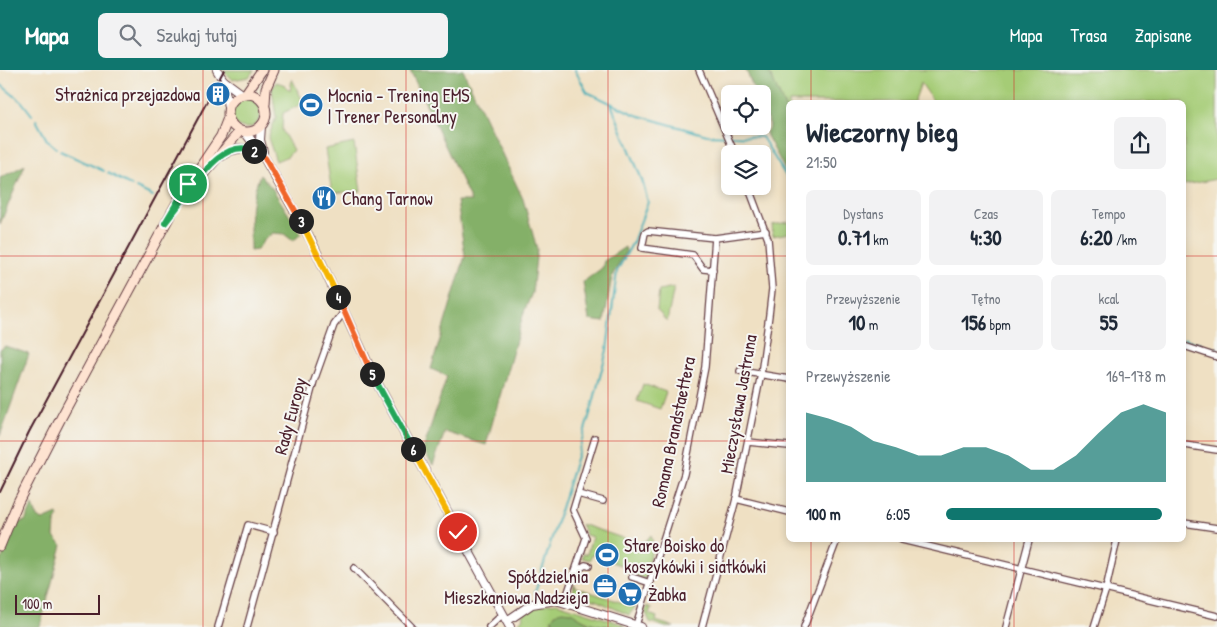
<!DOCTYPE html>
<html lang="pl">
<meta charset="utf-8">
<style>
body{margin:0;font-family:"Patrick Hand",sans-serif;background:#f2f2f3;color:#1f2937;height:100vh;display:flex;flex-direction:column;font-size:19px;white-space:nowrap}
*{box-sizing:border-box;margin:0}
p{font-size:16px;color:#747a83}
.icon{flex:none;width:28px;height:28px;fill:none;stroke:currentColor;stroke-width:2;stroke-linecap:round;stroke-linejoin:round}
.map{position:relative;flex:1;overflow:hidden}
.sheet{position:absolute;left:786px;top:30px;width:400px;height:442px;display:flex;flex-direction:column;background:#fff;border-radius:8px;box-shadow:0 2px 8px #0003}
.sheet>*{flex:none}
.controls{position:absolute;left:721px;top:15px;display:grid;gap:10px}
.controls a{display:grid;place-items:center;width:50px;height:50px;border-radius:8px;background:#fff;box-shadow:0 2px 8px #0003;font-size:25px}
.scale{position:absolute;left:15px;bottom:12px;width:85px;box-sizing:border-box;padding-left:5px;border:2px solid #4a1f2b;border-top:0;font-size:14px;line-height:18px;white-space:nowrap;color:#4a1f2b;-webkit-text-stroke:4px #f6f6f2;paint-order:stroke}
.pin{position:absolute;display:grid;place-items:center;width:42px;height:42px;color:#fff;margin:-21px;border:2px solid #fff;border-radius:50%;box-shadow:0 1px 5px #0007}
.km{position:absolute;width:25px;height:25px;margin:-12px;border-radius:50%;background:#222;color:#fff;font-size:14px;line-height:25px;text-align:center}
.round{display:grid;place-items:center;flex:none;width:52px;height:52px;border-radius:8px;background:#f2f2f3}
.overview{display:flex;align-items:center;justify-content:space-between;height:85px;padding:0 20px}
h1{font-size:28px;font-weight:700;line-height:38px}
.figures{display:grid;grid-template-columns:repeat(3,1fr);gap:8px;height:85px;padding:5px 20px}
.figures div{display:grid;align-content:center;border-radius:8px;background:#f2f2f3;text-align:center}
.figures b{font-size:21px;font-weight:700}
.figures small{font-size:14px;font-weight:400}
.figures p{font-size:14px}
.chart{height:140px;padding:10px 20px}
.chart p{display:flex;justify-content:space-between}
.chart svg{width:100%;height:90px;margin-top:5px;fill:#0f766e;opacity:.7}
ul{padding:0 20px;list-style:none;font-size:16px}
li{display:grid;grid-template-columns:80px 60px 1fr;align-items:center;height:38px}
li i{height:12px;border-radius:6px;background:#0f766e}
header{display:flex;align-items:center;gap:30px;box-sizing:border-box;height:70px;padding:0 25px;background:#0f766e;color:#fff}
header strong{font-size:24px}
nav{display:flex;gap:28px;margin-inline-start:auto;font-size:18px}
.search{width:350px;height:45px;background:#f2f2f3;display:flex;align-items:center;gap:12px;box-sizing:border-box;padding:0 18px;border-radius:8px;color:#747a83;font-size:19px}
.map>svg:first-child{display:block}
.green{fill:#a5cc76;stroke:#787650}
.forest{fill:#84b067;stroke:#676849}
.lines{fill:none;stroke-linecap:round;stroke-linejoin:round}
.stream{stroke:#39abb4;stroke-width:2}
.minor-casing{stroke:#633c42;stroke-width:8}
.tertiary-casing{stroke:#633c42;stroke-width:10}
.secondary-casing{stroke:#633c42;stroke-width:11}
.minor{stroke:#fff;stroke-width:5.5}
.tertiary{stroke:#fff;stroke-width:8}
.secondary{stroke:#fee3d1;stroke-width:9}
.rail{stroke:#4a1f2b;stroke-width:2}
.split-1-casing{stroke:#fff;stroke-width:10}
.split-2-casing{stroke:#fff;stroke-width:10}
.split-3-casing{stroke:#fff;stroke-width:10}
.split-4-casing{stroke:#fff;stroke-width:10}
.split-5-casing{stroke:#fff;stroke-width:10}
.split-6-casing{stroke:#fff;stroke-width:10}
.split-7-casing{stroke:#fff;stroke-width:10}
.split-1{stroke:#22a559;stroke-width:6}
.split-2{stroke:#22a559;stroke-width:6}
.split-3{stroke:#f0652b;stroke-width:6}
.split-4{stroke:#f5b400;stroke-width:6}
.split-5{stroke:#f0652b;stroke-width:6}
.split-6{stroke:#22a559;stroke-width:6}
.split-7{stroke:#f5b400;stroke-width:6}
.grid{fill:none;stroke:#d62828;stroke-width:1;stroke-opacity:0.55}
.labels{text-anchor:middle;dominant-baseline:central;stroke-width:4;stroke-linejoin:round;paint-order:stroke}
.poi-label{font-size:18px;fill:#4a1f2b;stroke:#f6f6f2;text-anchor:start}
.street-label{font-size:18px;fill:#4a1f2b;stroke:#f6f6f2}
</style>
<header>
<strong>Mapa</strong>
<div class="search"><svg class="icon" aria-label="search" viewBox="0 0 24 24"><circle cx="10" cy="10" r="6"/><path d="M15 15l6 6"/></svg>Szukaj tutaj</div>
<nav><a>Mapa</a><a>Trasa</a><a>Zapisane</a></nav>
</header>
<div class="map">
<svg width="1217" height="557" viewBox="0 0 1217 557">
<rect width="100%" height="100%" fill="#f6f6f2"/>
<filter id="ink" filterUnits="userSpaceOnUse"><feTurbulence type="fractalNoise" baseFrequency=".02" numOctaves="2"/><feDisplacementMap in="SourceGraphic" scale="10" xChannelSelector="R" yChannelSelector="G"/><feConvolveMatrix kernelMatrix="1 2 1 2 8 2 1 2 1" color-interpolation-filters="sRGB"/></filter>
<filter id="wash" filterUnits="userSpaceOnUse"><feTurbulence type="fractalNoise" baseFrequency=".0096" numOctaves="4" result="noise"/><feDisplacementMap in="SourceGraphic" scale="20" xChannelSelector="R" yChannelSelector="G"/><feGaussianBlur stdDeviation="1.12" result="paint"/><feColorMatrix in="noise" values="0 0 0 0 0 0 0 0 0 0 0 0 0 0 0 0 0 1.4 0 .05"/><feComposite in="paint" operator="in"/></filter>
<g filter="url(#wash)">
<rect width="100%" height="100%" fill="#efe0c3"/>
<!-- green -->
<g class="green">
<polygon points="223,0 254,0 249,7 232,10"/>
<polygon points="768,0 1217,0 1217,109 1184,115 1184,32 934,32 921,13 914,32 789,32 789,46"/>
<polygon points="292,9 304,33 283,43 282,60 293,80 288,86 276,91 268,68 276,47 272,19 276,12 283,14 290,21"/>
<circle cx="246" cy="43" r="15"/>
<polygon points="354,73 361,121 332,123 325,79"/>
<polygon points="789,152 789,163 773,166 772,155"/>
<polygon points="674,217 667,252 657,240 659,220"/>
<polygon points="643,314 666,322 660,339 637,331"/>
<path d="M581 454 637 473 646 471 651 465C656 479 646 494 646 509L633 505 634 500 595 486 592 485 590 490 582 488 583 484H587L592 467 586 465Z"/>
<polygon points="574,514 575,517 635,537 637,535 629,545 595,530 573,526"/>
<polygon points="557,533 622,554 625,557 596,555 563,541 555,544 551,551 554,557 520,557 518,554 523,547 522,545 535,536"/>
<polygon points="647,536 651,538 649,544 657,547 656,551 674,557 665,557 650,552 645,541"/>
</g>
<!-- forest -->
<g class="forest">
<polygon points="410,0 463,0 523,129 537,179 532,223 524,242 486,375 445,362 433,395 423,380 447,306 431,299 465,186 457,131 471,131"/>
<polygon points="746,0 768,0 789,46 789,107 767,66 766,62 770,56 763,39 762,24 756,24"/>
<polygon points="25,95 0,154 0,108"/>
<path d="M260 105 272 118 301 164 293 171 284 164 273 163 264 170 257 180 250 181C250 153 249 131 260 105Z"/>
<polygon points="625,177 626,181 612,206 604,252 589,250 583,212 602,198 604,191"/>
<polygon points="5,276 29,284 0,366 0,280"/>
<polygon points="33,435 37,447 43,450 57,444 58,448 55,453 54,467 62,475 40,557 0,557 0,494 14,454 25,451"/>
<polygon points="563,541 571,542 587,552 609,557 554,557 552,548 558,542"/>
</g>
<g class="lines">
<!-- stream -->
<g class="stream">
<polyline points="575,0 587,22 636,45 707,65 762,67 789,111"/>
<polyline points="0,14 22,32 32,45"/>
<polyline points="36,50 47,70 56,78"/>
<polyline points="60,81 104,101"/>
<polyline points="108,103 132,116"/>
<polyline points="136,118 153,126"/>
<polyline points="1184,269 1201,274"/>
<polyline points="1211,277 1217,279"/>
<polyline points="535,523 592,337 607,280 617,201 633,172 648,132 642,110 611,34"/>
</g>
</g>
</g>
<g filter="url(#ink)">
<g class="lines">
<defs>
<g id="minor">
<polyline points="699,0 735,84"/>
<polyline points="713,200 703,199 693,185 642,178 645,163 648,161 715,168 766,161"/>
<polyline points="1184,276 1217,287"/>
<polyline points="740,301 789,309"/>
<polyline points="748,372 789,376"/>
<polyline points="1184,375 1217,380"/>
<polyline points="578,424 603,431"/>
<polyline points="736,429 789,442"/>
<polyline points="1184,453 1217,458"/>
<polyline points="902,470 1217,546"/>
<polyline points="354,498 412,557"/>
<polyline points="574,503 585,495 589,496"/>
<polyline points="632,507 650,513"/>
<polyline points="565,531 586,468 573,440 595,368"/>
<polyline points="636,555 684,404 705,297 715,168"/>
<polyline points="218,557 248,455 274,462"/>
<polyline points="247,557 314,311 334,255 344,242"/>
<polyline points="489,557 503,544"/>
<polyline points="702,557 736,429 761,304 769,245 772,219 768,169 748,116"/>
<polyline points="804,557 837,470"/>
<polyline points="1006,557 1029,470"/>
<polyline points="1094,557 1106,519 1117,470"/>
</g>
<g id="tertiary">
<polyline points="217,0 223,10 242,24"/>
<polyline points="223,10 228,37"/>
<polyline points="261,56 260,70 263,82"/>
<polyline points="245,62 265,89 311,170 376,311 510,557"/>
<path d="M222 86C235 75 248 77 261 86"/>
<polyline points="507,551 532,534 556,530 641,557"/>
</g>
<g id="secondary">
<polyline points="246,23 262,0"/>
<circle cx="247" cy="43" r="19"/>
<polyline points="265,34 266,18 274,0"/>
<polyline points="194,115 240,61"/>
<polyline points="0,476 18,432 62,346 180,127 221,66 228,48"/>
</g>
</defs>
<!-- minor casing -->
<use href="#minor" class="minor-casing"/>
<!-- tertiary casing -->
<use href="#tertiary" class="tertiary-casing"/>
<!-- secondary casing -->
<use href="#secondary" class="secondary-casing"/>
<!-- minor -->
<use href="#minor" class="minor"/>
<!-- tertiary -->
<use href="#tertiary" class="tertiary"/>
<!-- secondary -->
<use href="#secondary" class="secondary"/>
<!-- rail -->
<polyline class="rail" points="0,422 29,362 224,0"/>
</g>
</g>
<g class="lines" filter="url(#ink)">
<defs>
<polyline id="split-1" points="188,114 165,153 189,122"/>
<path id="split-2" d="M189 122C203 103 227 68 254 81"/>
<polyline id="split-3" points="254,81 265,88 301,151"/>
<polyline id="split-4" points="301,151 338,227"/>
<polyline id="split-5" points="338,227 372,304"/>
<polyline id="split-6" points="372,304 413,379"/>
<polyline id="split-7" points="413,379 458,462"/>
</defs>
<!-- split-1 casing -->
<use href="#split-1" class="split-1-casing"/>
<!-- split-2 casing -->
<use href="#split-2" class="split-2-casing"/>
<!-- split-3 casing -->
<use href="#split-3" class="split-3-casing"/>
<!-- split-4 casing -->
<use href="#split-4" class="split-4-casing"/>
<!-- split-5 casing -->
<use href="#split-5" class="split-5-casing"/>
<!-- split-6 casing -->
<use href="#split-6" class="split-6-casing"/>
<!-- split-7 casing -->
<use href="#split-7" class="split-7-casing"/>
<!-- split-1 -->
<use href="#split-1" class="split-1"/>
<!-- split-2 -->
<use href="#split-2" class="split-2"/>
<!-- split-3 -->
<use href="#split-3" class="split-3"/>
<!-- split-4 -->
<use href="#split-4" class="split-4"/>
<!-- split-5 -->
<use href="#split-5" class="split-5"/>
<!-- split-6 -->
<use href="#split-6" class="split-6"/>
<!-- split-7 -->
<use href="#split-7" class="split-7"/>
</g>
<!-- grid -->
<path class="grid" d="M203 0V557M406 0V557M608 0V557M811 0V32M1014 0V32M0 186H789M1184 186H1217M0 371H789M1184 371H1217M811 470V557M1014 470V557"/>
<!-- icons -->
<defs>
<symbol id="building-disc" viewBox="-11 -11 22 22"><circle r="9.5" fill="#1f6fb2" stroke="#f6f6f2"/><path d="M-4-6H4V6H1V3H-1V6H-4ZM-2.5-4.3h1.7v1.8h-1.7ZM.8-4.3h1.7v1.8H.8ZM-2.5-1h1.7V.8h-1.7ZM.8-1h1.7V.8H.8Z" fill="#fff"/></symbol>
<symbol id="stadium-disc" viewBox="-11 -11 22 22"><circle r="9.5" fill="#1f6fb2" stroke="#f6f6f2"/><path d="M0-5a6.5 5 0 1 0 0 10a6.5 5 0 1 0 0-10ZM-3.5-1.8h7v3.6h-7Z" fill="#fff"/></symbol>
<symbol id="restaurant-disc" viewBox="-11 -11 22 22"><circle r="9.5" fill="#1f6fb2" stroke="#f6f6f2"/><path d="M-5-6h1v4h1v-4h1v4h1v-4h1v5L-1.5 .5V6h-2V.5L-5-1ZM5-6V6H3V1.5H1.5Q1.5-4 5-6Z" fill="#fff"/></symbol>
<symbol id="office-disc" viewBox="-11 -11 22 22"><circle r="9.5" fill="#1f6fb2" stroke="#f6f6f2"/><path d="M-6-3h4V-5.5h4V-3h4V5H-6ZM-1-4.5V-3h2v-1.5ZM-6 0V1H6V0Z" fill="#fff"/></symbol>
<symbol id="supermarket-disc" viewBox="-11 -11 22 22"><circle r="9.5" fill="#1f6fb2" stroke="#f6f6f2"/><path d="M-6-5.5h2.5l.6 2H6L4.5 2H-2.5L-4.4-4H-6ZM-1.5 3.2a1.3 1.3 0 1 0 .1 0ZM3 3.2a1.3 1.3 0 1 0 .1 0Z" fill="#fff"/></symbol>
</defs>
<g fill-rule="evenodd">
<use href="#building-disc" x="204" y="10" width="28" height="28"/>
<use href="#stadium-disc" x="297" y="21" width="28" height="28"/>
<use href="#restaurant-disc" x="310" y="114" width="28" height="28"/>
<use href="#stadium-disc" x="593" y="471" width="28" height="28"/>
<use href="#office-disc" x="591" y="502" width="28" height="28"/>
<use href="#supermarket-disc" x="616" y="510" width="28" height="28"/>
</g>
<g class="labels">
<!-- poi labels -->
<g class="poi-label">
<text x="200" y="24" text-anchor="end">Strażnica przejazdowa</text>
<text x="328" y="25">Mocnia - Trening EMS<tspan x="328" dy="21">| Trener Personalny</tspan></text>
<text x="342" y="128">Chang Tarnow</text>
<text x="624" y="475">Stare Boisko do<tspan x="624" dy="21">koszykówki i siatkówki</tspan></text>
<text x="588" y="506" text-anchor="end">Spółdzielnia<tspan x="588" dy="21">Mieszkaniowa Nadzieja</tspan></text>
<text x="648" y="524">Żabka</text>
</g>
<!-- street labels -->
<g class="street-label">
<text transform="translate(738 334) rotate(-80)">Mieczysława Jastruna</text>
<text transform="translate(290 346) rotate(-75)">Rady Europy</text>
<text transform="translate(673 362) rotate(-78)">Romana Brandstaettera</text>
</g>
</g>
</svg>
<div class="controls">
<a><svg class="icon" aria-label="locate" viewBox="0 0 24 24"><circle cx="12" cy="12" r="6"/><path d="M12 2v4M12 18v4M2 12h4M18 12h4"/></svg></a>
<a><svg class="icon" aria-label="layers" viewBox="0 0 24 24"><path d="M12 4l9 5-9 5-9-5zM3 14l9 5 9-5"/></svg></a>
</div>
<div class="scale">100 m</div>
<div class="pin" style="left:188px;top:114px;background:#1e9e55"><svg class="icon" aria-label="arrive" viewBox="0 0 24 24"><path d="M6 21V4h12l-3 4 3 4H6"/></svg></div>
<div class="pin" style="left:458px;top:462px;background:#d93025"><svg class="icon" aria-label="check" viewBox="0 0 24 24"><path d="M5 12l5 5 9-10"/></svg></div>
<b class="km" style="left:254px;top:81px">2</b>
<b class="km" style="left:301px;top:151px">3</b>
<b class="km" style="left:338px;top:227px">4</b>
<b class="km" style="left:372px;top:304px">5</b>
<b class="km" style="left:413px;top:379px">6</b>
<section class="sheet">
<div class="overview"><div><h1>Wieczorny bieg</h1><p>21:50</p></div><a class="round"><svg class="icon" aria-label="share" viewBox="0 0 24 24"><path d="M12 15V3M7 8l5-5 5 5M5 13v7h14v-7"/></svg></a></div>
<div class="figures">
<div><p>Dystans</p><b>0.71<small> km</small></b></div>
<div><p>Czas</p><b>4:30</b></div>
<div><p>Tempo</p><b>6:20<small> /km</small></b></div>
</div>
<div class="figures">
<div><p>Przewyższenie</p><b>10<small> m</small></b></div>
<div><p>Tętno</p><b>156<small> bpm</small></b></div>
<div><p>kcal</p><b>55</b></div>
</div>
<div class="chart"><p><span>Przewyższenie</span>169–178 m</p>
<svg viewBox="0 0 160 44" preserveAspectRatio="none"><path d="M0 44V10L10 13L20 17L30 24L40 27L50 31L60 31L70 27L80 27L90 31L100 38L110 38L120 31L130 20L140 10L150 6L160 10V44z"/></svg>
</div>
<ul>
<li><b>100 m</b>6:05<i style="width:98%"></i></li>
</ul>
</section>
</div>
